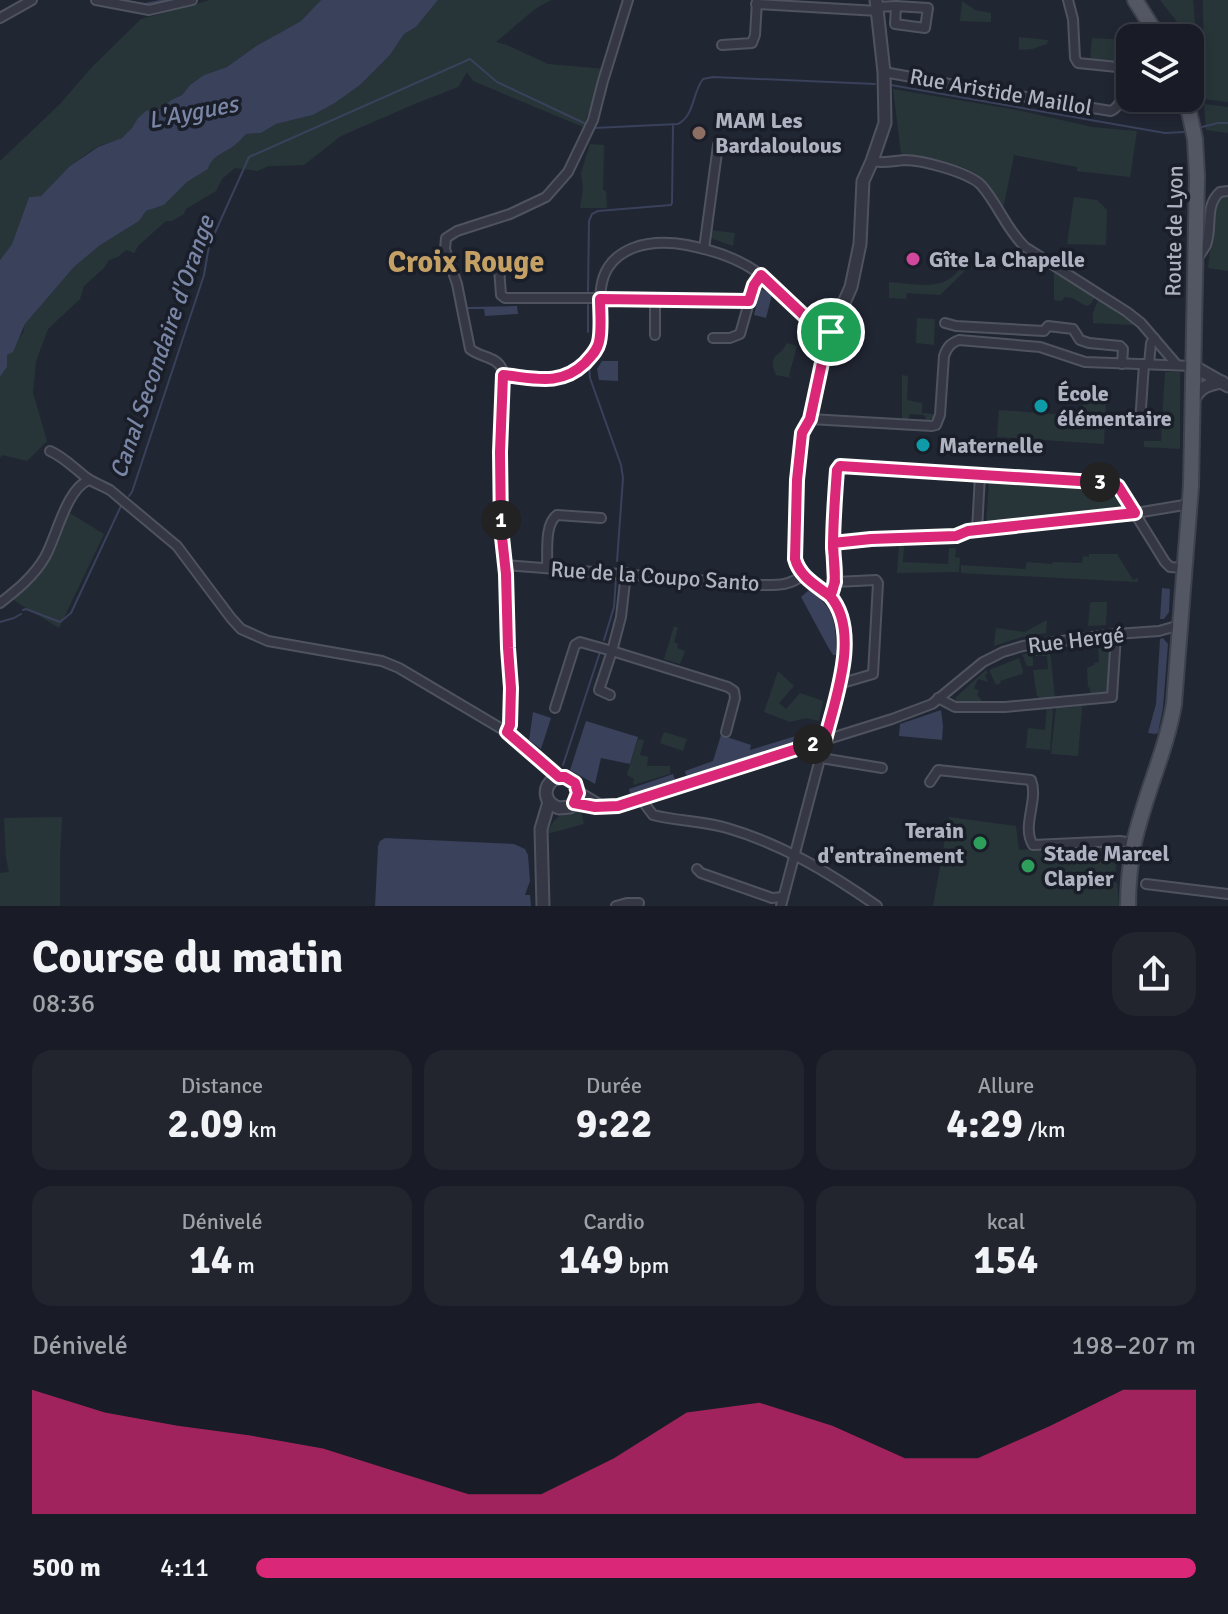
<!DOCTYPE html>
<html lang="fr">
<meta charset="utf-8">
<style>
body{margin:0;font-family:Signika,sans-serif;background:#22252e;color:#f1f3f6;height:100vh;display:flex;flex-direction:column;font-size:30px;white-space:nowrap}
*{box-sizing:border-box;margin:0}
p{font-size:26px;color:#9fa1a7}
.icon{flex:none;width:44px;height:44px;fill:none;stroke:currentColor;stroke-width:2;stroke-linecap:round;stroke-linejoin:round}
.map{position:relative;height:906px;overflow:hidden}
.drawer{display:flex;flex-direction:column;background:#191c26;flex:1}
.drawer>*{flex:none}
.fabs{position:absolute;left:1116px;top:24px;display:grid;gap:16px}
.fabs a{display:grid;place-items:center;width:88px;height:88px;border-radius:16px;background:#191c26;box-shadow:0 4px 12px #0003,0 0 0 2px #373a43;font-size:40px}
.pin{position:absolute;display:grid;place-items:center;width:68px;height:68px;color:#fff;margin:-34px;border:4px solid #fff;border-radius:50%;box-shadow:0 2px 8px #0007}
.km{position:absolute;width:40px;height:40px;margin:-20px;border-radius:50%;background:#222;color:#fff;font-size:22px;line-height:40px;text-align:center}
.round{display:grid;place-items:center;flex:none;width:84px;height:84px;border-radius:24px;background:#22252e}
.headline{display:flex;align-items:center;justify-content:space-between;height:136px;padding:0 32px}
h1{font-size:44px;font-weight:800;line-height:60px}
.metrics{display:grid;grid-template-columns:repeat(3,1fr);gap:12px;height:136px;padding:8px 32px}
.metrics div{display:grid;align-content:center;border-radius:20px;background:#22252e;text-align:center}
.metrics b{font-size:40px;font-weight:800}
.metrics small{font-size:22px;font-weight:400}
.metrics p{font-size:22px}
.chart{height:224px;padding:16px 32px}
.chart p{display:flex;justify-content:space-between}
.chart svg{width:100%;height:144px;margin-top:8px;fill:#db2777;opacity:.7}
ul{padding:0 32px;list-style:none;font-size:26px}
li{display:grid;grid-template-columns:128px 96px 1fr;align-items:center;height:60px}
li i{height:20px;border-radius:10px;background:#db2777}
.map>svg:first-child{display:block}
.green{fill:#273538}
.water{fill:#39415b}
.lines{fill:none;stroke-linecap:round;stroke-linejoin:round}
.stream{stroke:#39415b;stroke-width:2}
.minor-casing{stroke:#4f535f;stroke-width:12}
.tertiary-casing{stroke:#4f535f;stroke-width:15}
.primary-casing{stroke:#3e414e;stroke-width:18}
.minor{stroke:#353844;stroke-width:8}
.tertiary{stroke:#353844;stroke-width:11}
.primary{stroke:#535764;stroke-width:14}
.route-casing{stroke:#fff;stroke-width:16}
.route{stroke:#db2777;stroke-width:10}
.education-dot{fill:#8d6e63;stroke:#1a1e29;stroke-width:3}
.hotel-dot{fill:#d1479c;stroke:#1a1e29;stroke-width:3}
.culture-dot{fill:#0f9aa8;stroke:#1a1e29;stroke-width:3}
.leisure-dot{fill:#2e9e5b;stroke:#1a1e29;stroke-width:3}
.labels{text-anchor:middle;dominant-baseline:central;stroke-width:7;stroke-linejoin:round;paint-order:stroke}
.street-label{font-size:22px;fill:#afb3c1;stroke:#1a1e29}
.poi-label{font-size:22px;font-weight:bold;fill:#afb3c1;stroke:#1a1e29;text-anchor:start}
.water-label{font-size:24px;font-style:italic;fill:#7a86a6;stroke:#1a1e29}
.district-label{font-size:30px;font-weight:bold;fill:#c5a065;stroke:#1a1e29}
</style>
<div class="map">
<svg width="1228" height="906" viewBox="0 0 1228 906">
<rect width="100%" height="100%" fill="#212633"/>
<!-- green -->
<g class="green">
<path d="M210 0H321L301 21 256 46 227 67 204 75 190 85 182 95 171 100 162 108C137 109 139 126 123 137 116 142 106 143 99 146 76 158 59 179 41 196L29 197 12 244 0 260V161L60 104 92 67 141 19Z"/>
<path d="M438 0H551L535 9 496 42 507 45 548 64 605 69 583 127 473 81 467 72 458 87 417 103 341 136 304 165 269 166 257 171 235 168 222 179 216 191 186 209 184 214 172 221H166L139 245 134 253 126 250 118 257 109 260 104 268 84 286 80 299 48 329 36 361 33 393 47 441 27 461 2 455 0 458V377L7 367 6 355 23 333 25 324 74 267 99 246 139 221 146 211 164 205 187 182 208 169C213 154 223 154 235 145 236 144 245 135 246 134L261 133 276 124 313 115 335 103 360 85 390 55 404 34 416 27Z"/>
<polygon points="1160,0 1193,0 1198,56 1195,98 1190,80 1190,38 1171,38 1169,35 1178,23"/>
<polygon points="1203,0 1228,0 1228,102 1204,99"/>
<polygon points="962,1 975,10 991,13 991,22 960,21"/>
<polygon points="1019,37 1048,40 1047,44 1032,49 1019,50"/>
<polygon points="1092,38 1130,40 1130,77 1127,77 1124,65 1115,62 1090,60"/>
<path d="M893 89 1022 111 1092 127 1137 131 1130 177 1077 171V167L1014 155 1003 209C996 196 988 182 975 173 960 163 920 157 901 153Z"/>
<polygon points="1204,104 1228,107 1228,133 1206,130"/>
<polygon points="590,144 604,145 603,190 606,191 607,208 580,208 583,189 581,173"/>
<polygon points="1221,196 1228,196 1228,271 1208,268 1216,199"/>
<polygon points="1074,197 1097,200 1107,210 1106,245 1067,244"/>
<polygon points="711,230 735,233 733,246 710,238"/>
<path d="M962 265 975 266 967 269 940 295 907 293 906 299 889 298V282C916 284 947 293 962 265Z"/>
<polygon points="1054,272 1095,297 1090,305 1086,306 1072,298 1065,297 1061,301 1054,300"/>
<polygon points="1098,300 1133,324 1133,325 1093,323 1093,313"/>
<polygon points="917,318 935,319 934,345 916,343"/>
<path d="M787 343 797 346 789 375 791 378 776 375C767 353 780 358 787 343Z"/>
<polygon points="1165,372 1180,372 1180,449 1144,447 1144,441 1161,441"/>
<polygon points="902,375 908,376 907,400 922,403 922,413 934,414 933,418 927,421 924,415 910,414 908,419 902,420"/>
<polygon points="1083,400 1106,400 1104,444 997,437 999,410 1082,416"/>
<path d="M989 482 1101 489 1102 487 1115 488C1120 497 1128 507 1115 511L986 524Z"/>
<polygon points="68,512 104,534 59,628 12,599 44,566"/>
<polygon points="899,546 904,546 903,562 948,564 949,548 956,548 955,557 960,558 959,572 897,573"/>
<polygon points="1089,554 1117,554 1133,580 1138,578 1138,582 961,573 961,565 1025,569 1027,562 1052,564 1053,562 1082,563 1083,556 1089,557"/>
<polygon points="1093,602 1107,602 1106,625 1088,626 1090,603"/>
<polygon points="1047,620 1046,633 1022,637 994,646 996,628 1025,632"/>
<polygon points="674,626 678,628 674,642 678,644 677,648 685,651 680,664 664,659"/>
<polygon points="1106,642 1108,643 1108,651 1111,652 1110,688 1104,694 1091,695 1090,688 1088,687 1087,668 1094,665 1094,663 1099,662 1098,648 1080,650 1079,646 1083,643"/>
<polygon points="1050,651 1055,698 1039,700 1038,696 1037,696 1033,670 1048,669 1047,656 1033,656 1033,666 1027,666 1022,654"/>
<polygon points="1019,658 1023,672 1022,674 1000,681 1001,683 996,685 989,670"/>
<polygon points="986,670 988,673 985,675 988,682 978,679 974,688 979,691 977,694 983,703 956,701 956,697"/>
<polygon points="778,671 794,686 779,703 786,709 800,693 823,701 819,721 806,718 790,722 764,712"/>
<polygon points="1078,704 1082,707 1078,756 1051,754 1056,708 1076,707"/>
<polygon points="1047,707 1053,710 1050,750 1026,748 1028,728 1045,730"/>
<polygon points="664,732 687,739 683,751 660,743"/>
<polygon points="638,739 644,740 640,755 648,757 647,766 670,766 670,774 633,785 634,779 627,775"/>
<path d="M575 809 581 811 584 824 547 834C553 819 560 814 575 809Z"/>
<polygon points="62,817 60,855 60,906 0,906 0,873 9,872 6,858 4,818"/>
<polygon points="949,817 1016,826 1019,850 1119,844 1114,882 1117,883 1119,906 933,906"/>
</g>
<!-- water -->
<g class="water">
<path d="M321 0H438L416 27 404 34 390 55 360 85 335 103 313 115 276 124 261 133 246 134C242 138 239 142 235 145 224 154 213 154 208 169L187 182 164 205 146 211 139 221 99 246 74 267 25 324 13 352 7 355V367L0 377V260L12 244 29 197 41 196 70 166 98 147 122 138 132 128 138 118 146 111 162 108 171 100 182 95 190 85 204 75 227 67 256 46 301 21Z"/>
<polygon points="762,289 772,295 766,318 754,315 760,291"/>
<polygon points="516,306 517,306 518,314 485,316 484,309 468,309 468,307"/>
<polygon points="602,361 618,361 618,381 599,380 597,369"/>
<polygon points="1162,588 1170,589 1169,612 1164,619 1160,619"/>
<path d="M809 590C836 608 836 625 836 655H833L828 647 801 597Z"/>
<polygon points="1163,638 1168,644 1163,708 1158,733 1155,734 1148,733 1156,704 1160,639"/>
<polygon points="941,710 943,726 942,740 899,736 900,724"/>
<polygon points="533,712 551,718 541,749 529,740"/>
<polygon points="586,721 638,737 630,764 601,758 595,784 570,770"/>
<polygon points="819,729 817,735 686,776 685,771 713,761 721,735 751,745 750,750"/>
<polygon points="673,774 675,780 630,794 629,789"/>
<polygon points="385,838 514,844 525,849 528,855 530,881 525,895 530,895 531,906 375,906 378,846 380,841"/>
</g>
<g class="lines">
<!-- stream -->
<g class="stream">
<polyline points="127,2 145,4 165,0"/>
<polyline points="0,12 10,8"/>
<polyline points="891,85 1165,133 1184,132"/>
<polyline points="1202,127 1218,123 1228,123"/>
<path d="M594 128 678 124C695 115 692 93 703 79L713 77 875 84"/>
<polyline points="588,291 589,221 592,214 598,211 671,205 672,203 673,126"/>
<polyline points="588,305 588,332"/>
<polyline points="589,366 590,378 621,465 623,478 617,561"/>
<polyline points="129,496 132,492 204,275 209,246 249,157 470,59 497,82 586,124"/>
<polyline points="23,610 26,609 60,622 71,613 121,506"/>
<polyline points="0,622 14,618 21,614"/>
<polyline points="604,640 614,607 616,579"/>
<polyline points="563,765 600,652"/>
</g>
<defs>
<g id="minor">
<polyline points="96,0 149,10 192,0"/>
<polyline points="756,4 878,11"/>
<polyline points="877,7 896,6 895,24 925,28 928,8 896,6"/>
<polyline points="0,18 32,0"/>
<polyline points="722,45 752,43 755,35 757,1"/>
<path d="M884 72 971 88 1111 111C1125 104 1122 88 1124 74L1117 67 1078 63 1075 58 1073 19 1068 0"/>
<path d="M872 161C883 164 893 161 904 160 922 160 968 172 981 185 998 204 1006 229 1025 247L1127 312 1141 323 1177 365"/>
<polyline points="704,249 718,145"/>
<path d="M1198 257C1201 254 1204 248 1206 245 1213 227 1204 206 1220 192L1228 191"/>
<polyline points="499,268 501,295 505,298 631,298 749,301"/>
<polyline points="945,323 956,326 1044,331 1048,326 1073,329 1080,340 1089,343 1120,346 1123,349 1122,364"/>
<polyline points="655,335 655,298"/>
<polyline points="713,338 730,338 740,334 754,285 761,275"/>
<polyline points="1149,364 1151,343 1154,338"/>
<path d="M503 375C520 376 540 381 558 379 568 377 576 371 584 364 588 360 593 355 596 350 600 343 600 334 600 326 600 293 596 263 633 248 649 242 670 242 687 245 722 252 748 262 775 286 793 303 808 322 831 332"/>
<path d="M810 419 932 426 936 425 940 415 944 356C947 347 951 343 959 340L1040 347 1085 362 1193 366"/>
<polyline points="1140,423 1144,364"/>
<path d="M50 451C64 457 75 469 87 478 94 483 103 486 110 490L177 546 231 618 241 629 268 641 382 661 399 668 507 732 559 777"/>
<polyline points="977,530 980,475"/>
<polyline points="833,543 871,539 956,536 968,531 1124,515 1190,504"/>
<path d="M505 565 761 585C778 585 789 586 803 575"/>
<path d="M547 568C548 552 544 525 557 515L601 518"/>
<polyline points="626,573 621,617 612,651 728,687 734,691 735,698 726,732"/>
<polyline points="835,582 876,580 878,583 873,674 839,684"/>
<polyline points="830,596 835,582 833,523 837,470 840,466 1111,483 1118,486 1165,562 1170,567 1184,568"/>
<path d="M0 603C17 590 34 576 45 557 57 536 66 489 89 480"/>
<polyline points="938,698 955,707 1005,707 1112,697 1116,634"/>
<polyline points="555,708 575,645 580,642 612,651 599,690 610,695"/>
<path d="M507 732 510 725 511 688 508 648 506 574 501 528 500 452 502 369C496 356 481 358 470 349L457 284 445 249 446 238 457 231 510 214 546 197 568 172 593 120 603 81 628 0"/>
<polyline points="821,758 882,768"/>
<path d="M930 782 938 770 1031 780C1039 800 1021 826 1033 845L1120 841 1134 843"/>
<path d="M641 799 653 815C677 821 703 821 727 828 782 844 830 873 877 906"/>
<polyline points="697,869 701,873 772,898 783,897"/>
<polyline points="1146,884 1228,894"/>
<polyline points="616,906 627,903 639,903"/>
<polyline points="781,906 825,740 892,719 932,704 983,662 1003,652 1023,646 1116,634 1159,631 1180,625"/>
</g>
<g id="tertiary">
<polyline points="1193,366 1228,386"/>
<path d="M1194 399C1200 387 1209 384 1222 382"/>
<path d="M601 807 578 793 575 783 565 777 554 779C542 788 544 803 559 808L570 807 574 803C589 806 603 808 618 806L825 740C835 702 859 634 833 599 821 584 800 580 795 559L797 480 802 433 810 419 823 358 831 332 851 287 860 244 863 181 872 161 885 123 884 72 876 0"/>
<polyline points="543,906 541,829 549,802"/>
</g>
<g id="primary">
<polyline points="1135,0 1159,38"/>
<path d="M1128 906C1128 885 1130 864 1134 843 1144 796 1166 752 1174 704L1191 486 1197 176 1195 139 1186 98"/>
</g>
</defs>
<!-- minor casing -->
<use href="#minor" class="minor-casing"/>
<!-- tertiary casing -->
<use href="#tertiary" class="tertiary-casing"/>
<!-- primary casing -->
<use href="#primary" class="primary-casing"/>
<!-- minor -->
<use href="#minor" class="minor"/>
<!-- tertiary -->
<use href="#tertiary" class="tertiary"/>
<!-- primary -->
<use href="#primary" class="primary"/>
</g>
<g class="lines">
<defs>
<path id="route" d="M831 332 813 324 761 275 754 285 749 301 600 299C600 312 602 329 599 342 597 351 591 356 585 363 560 387 534 378 503 375L500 452 501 528 506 574 508 648 511 688 510 725 507 732 559 777H565L575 783 578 793 574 803 595 807 618 806 825 740C835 699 861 632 830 596L835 582 833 543 871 539 956 536 968 531 1135 513 1118 486 1111 483 840 466 837 470C835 496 833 522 833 548 834 564 838 582 830 596 816 585 800 577 795 559L797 480 802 433 810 419 823 358 831 332"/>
</defs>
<!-- route casing -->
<use href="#route" class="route-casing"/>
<!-- route -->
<use href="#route" class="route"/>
</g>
<!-- markers -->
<circle class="education-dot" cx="699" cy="133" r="8"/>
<circle class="hotel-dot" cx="913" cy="259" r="8"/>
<g class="culture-dot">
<circle cx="1041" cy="406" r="8"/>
<circle cx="923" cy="445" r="8"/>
</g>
<g class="leisure-dot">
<circle cx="980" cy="843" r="8"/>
<circle cx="1028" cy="866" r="8"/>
</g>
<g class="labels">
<!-- street labels -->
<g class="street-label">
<text transform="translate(1001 92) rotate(10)">Rue Aristide Maillol</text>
<text transform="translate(1174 231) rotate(-89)">Route de Lyon</text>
<text transform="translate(655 576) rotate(4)">Rue de la Coupo Santo</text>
<text transform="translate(1076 640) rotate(-7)">Rue Hergé</text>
</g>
<!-- poi labels -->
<g class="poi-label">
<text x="715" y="120">MAM Les<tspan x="715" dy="25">Bardaloulous</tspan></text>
<text x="929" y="259">Gîte La Chapelle</text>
<text x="1057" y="393">École<tspan x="1057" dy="25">élémentaire</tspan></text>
<text x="939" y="445">Maternelle</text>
<text x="964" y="830" text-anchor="end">Terain<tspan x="964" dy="25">d'entraînement</tspan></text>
<text x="1044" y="853">Stade Marcel<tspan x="1044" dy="25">Clapier</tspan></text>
</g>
<!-- water labels -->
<g class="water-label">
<text transform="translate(193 112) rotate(-11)">L'Aygues</text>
<text transform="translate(162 347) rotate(-71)">Canal Secondaire d'Orange</text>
</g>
<!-- district labels -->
<g class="district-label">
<text x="466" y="262">Croix Rouge</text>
</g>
</g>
</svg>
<div class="fabs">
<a><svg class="icon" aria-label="layers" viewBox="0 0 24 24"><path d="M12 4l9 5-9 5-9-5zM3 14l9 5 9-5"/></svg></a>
</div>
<div class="pin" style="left:831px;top:332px;background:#1e9e55"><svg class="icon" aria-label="arrive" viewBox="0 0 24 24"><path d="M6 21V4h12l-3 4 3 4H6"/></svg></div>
<b class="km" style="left:501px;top:520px">1</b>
<b class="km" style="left:813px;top:744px">2</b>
<b class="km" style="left:1100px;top:482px">3</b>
</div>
<section class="drawer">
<div class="headline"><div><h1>Course du matin</h1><p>08:36</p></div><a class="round"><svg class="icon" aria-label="share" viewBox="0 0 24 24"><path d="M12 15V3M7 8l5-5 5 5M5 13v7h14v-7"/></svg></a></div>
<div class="metrics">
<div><p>Distance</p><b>2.09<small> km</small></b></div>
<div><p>Durée</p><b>9:22</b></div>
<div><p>Allure</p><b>4:29<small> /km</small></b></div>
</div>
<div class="metrics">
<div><p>Dénivelé</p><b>14<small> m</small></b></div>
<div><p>Cardio</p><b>149<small> bpm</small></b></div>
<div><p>kcal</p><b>154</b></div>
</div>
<div class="chart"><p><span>Dénivelé</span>198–207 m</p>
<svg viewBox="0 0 160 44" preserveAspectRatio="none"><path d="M0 44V6L10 13L20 17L30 20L40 24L50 31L60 38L70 38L80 27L90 13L100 10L110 17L120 27L130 27L140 17L150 6L160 6V44z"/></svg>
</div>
<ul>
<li><b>500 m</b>4:11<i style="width:100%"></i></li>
</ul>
</section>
